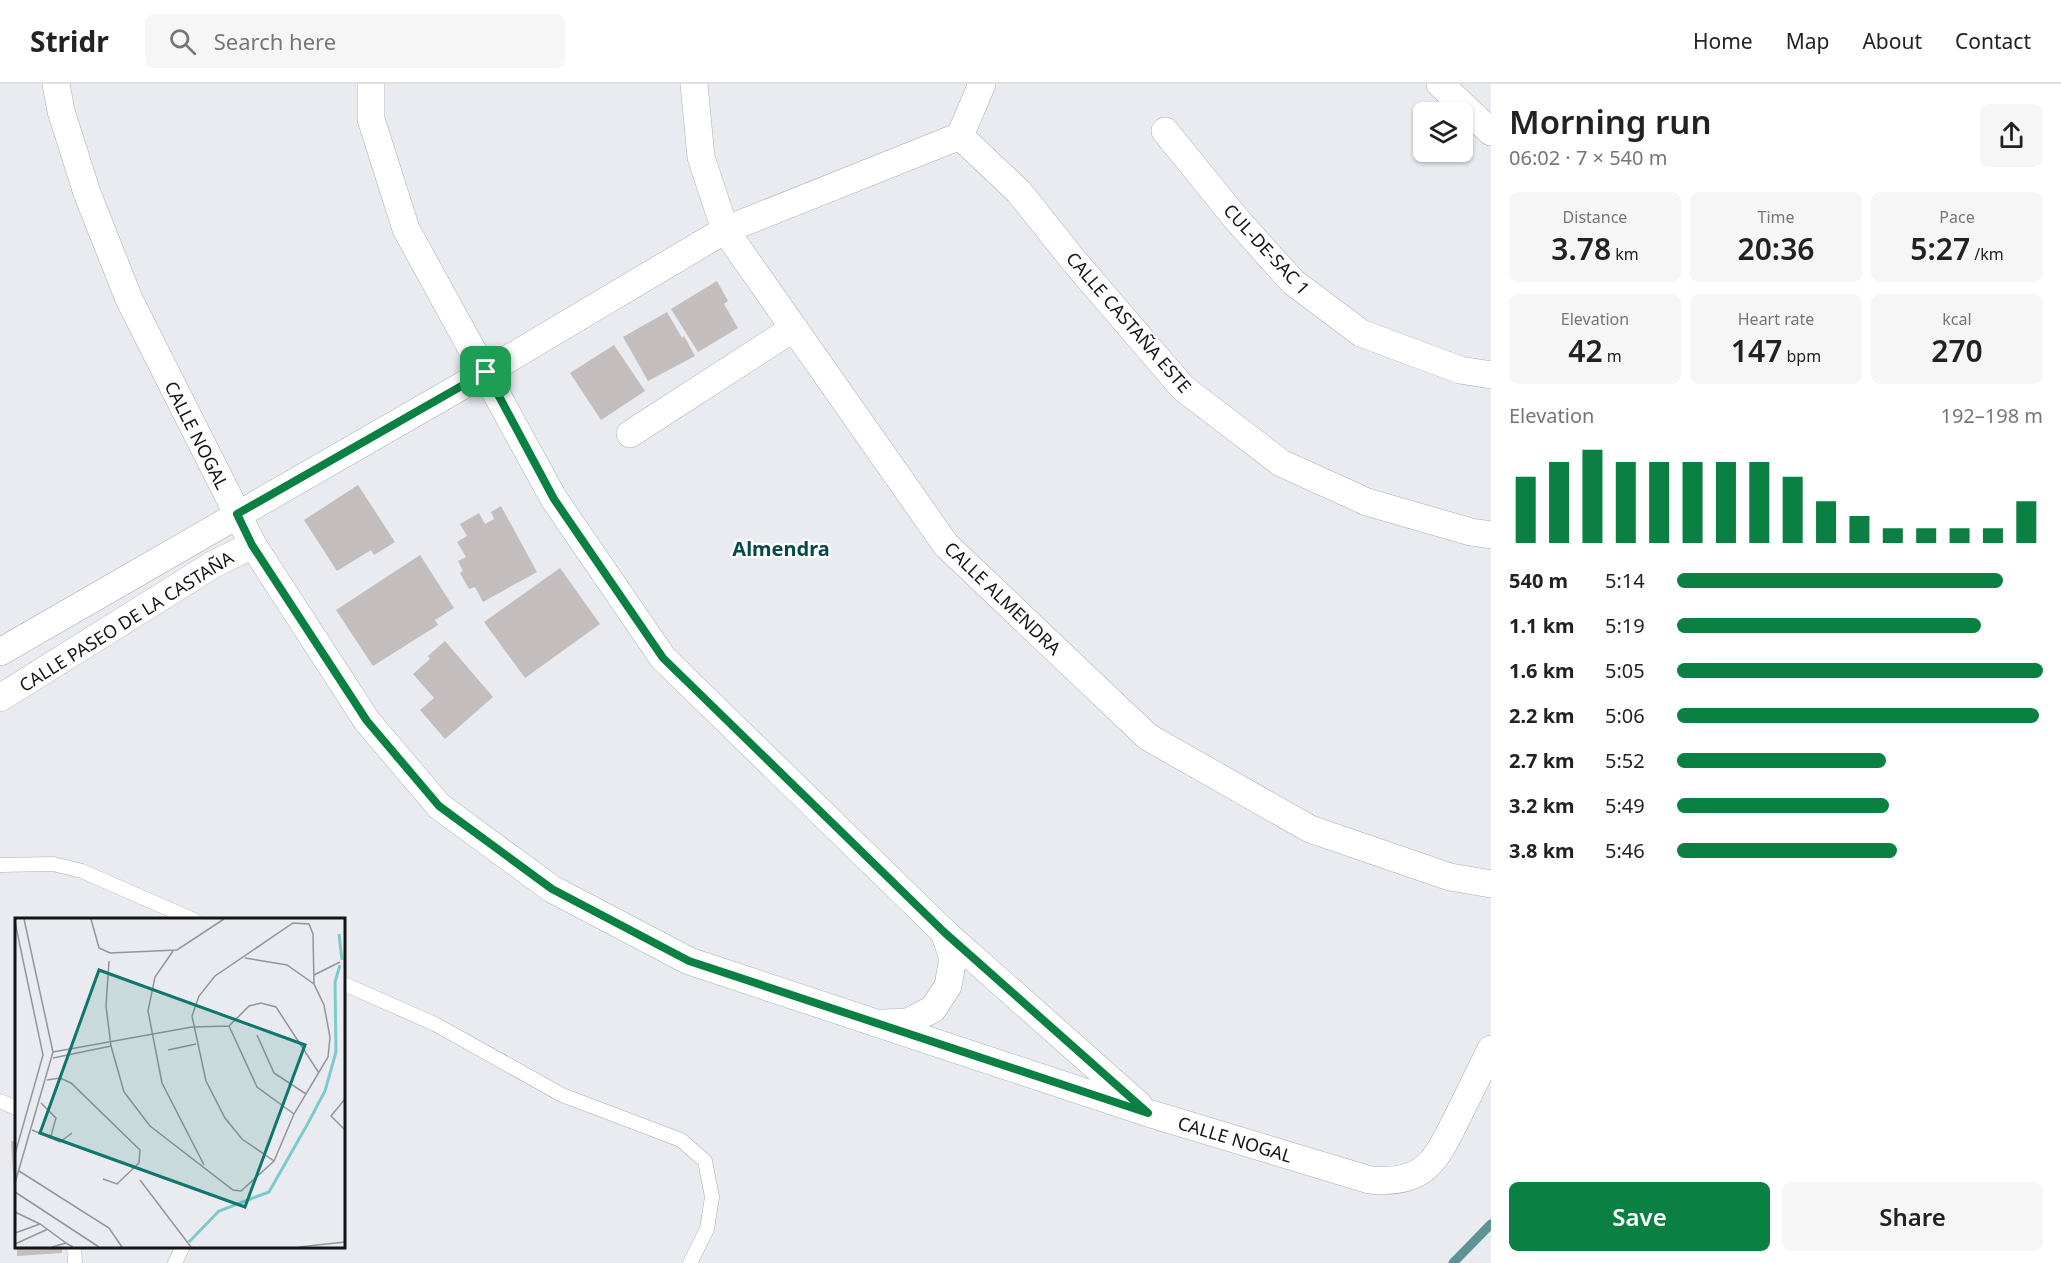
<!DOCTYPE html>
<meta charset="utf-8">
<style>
body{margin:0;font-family:"Noto Sans",sans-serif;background:#f6f6f6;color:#222;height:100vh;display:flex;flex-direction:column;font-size:22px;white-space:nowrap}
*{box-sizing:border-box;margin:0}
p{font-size:20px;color:#767676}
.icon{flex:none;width:33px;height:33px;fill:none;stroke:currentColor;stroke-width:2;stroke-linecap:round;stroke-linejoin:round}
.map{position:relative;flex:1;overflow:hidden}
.details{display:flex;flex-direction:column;background:#fff;width:570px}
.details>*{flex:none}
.fabs{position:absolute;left:1413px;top:18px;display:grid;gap:12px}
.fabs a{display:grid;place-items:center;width:60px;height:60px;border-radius:9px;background:#fff;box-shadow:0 2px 4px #0004;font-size:30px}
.pin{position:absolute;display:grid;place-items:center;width:51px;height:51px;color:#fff;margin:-26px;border-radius:12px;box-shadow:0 3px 9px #0006}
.round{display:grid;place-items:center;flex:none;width:63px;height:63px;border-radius:9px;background:#f6f6f6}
.summary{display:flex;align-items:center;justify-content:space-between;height:102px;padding:0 18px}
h1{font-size:33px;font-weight:600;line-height:45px}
.figures{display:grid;grid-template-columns:repeat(3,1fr);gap:9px;height:102px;padding:6px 18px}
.figures div{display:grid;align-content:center;border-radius:9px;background:#f6f6f6;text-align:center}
.figures b{font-size:30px;font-weight:600}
.figures small{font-size:16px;font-weight:400}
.figures p{font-size:16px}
.chart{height:168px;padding:12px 18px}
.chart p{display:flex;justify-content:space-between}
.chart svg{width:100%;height:108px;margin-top:6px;stroke:#0b8043;stroke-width:6}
.cta{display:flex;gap:12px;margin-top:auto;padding:12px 18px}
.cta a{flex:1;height:69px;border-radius:9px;background:#0b8043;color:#fff;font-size:24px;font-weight:600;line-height:69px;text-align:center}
.cta a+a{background:#f6f6f6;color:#222}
ul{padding:0 18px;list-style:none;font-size:20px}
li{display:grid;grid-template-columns:96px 72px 1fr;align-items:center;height:45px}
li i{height:15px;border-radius:8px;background:#0b8043}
header{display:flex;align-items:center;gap:36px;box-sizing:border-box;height:84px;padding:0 30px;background:#fff;border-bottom:2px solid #e0e0e0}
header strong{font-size:28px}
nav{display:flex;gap:33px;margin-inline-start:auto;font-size:21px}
.search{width:420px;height:54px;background:#f6f6f6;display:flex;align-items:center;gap:15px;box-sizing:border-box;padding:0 21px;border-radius:9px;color:#767676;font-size:22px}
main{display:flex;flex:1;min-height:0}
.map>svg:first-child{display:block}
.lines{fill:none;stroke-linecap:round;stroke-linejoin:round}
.stream{stroke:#5e9395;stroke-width:9}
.building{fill:#c4bdbd}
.lane-casing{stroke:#acadb3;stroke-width:15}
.street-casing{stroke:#acadb3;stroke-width:28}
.lane{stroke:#fff;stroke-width:14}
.street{stroke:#fff;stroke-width:27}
.route-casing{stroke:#fff;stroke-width:12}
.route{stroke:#0b8043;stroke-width:8}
.labels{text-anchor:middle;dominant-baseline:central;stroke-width:4.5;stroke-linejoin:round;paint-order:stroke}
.street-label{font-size:18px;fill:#141416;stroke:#fff}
.neighbourhood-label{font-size:20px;font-weight:bold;fill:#06484c;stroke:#fff}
.inset-river{fill:none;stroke:#7dcacc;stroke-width:3}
.inset-road{fill:none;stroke:#949599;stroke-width:1.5}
.view{fill:#0f766e;fill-opacity:0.15;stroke:#0f766e;stroke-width:3}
.inset-edge{fill:none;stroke:#141416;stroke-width:3}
</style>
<header>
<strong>Stridr</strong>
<div class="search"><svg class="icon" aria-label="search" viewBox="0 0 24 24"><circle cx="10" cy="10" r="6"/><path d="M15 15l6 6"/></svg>Search here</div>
<nav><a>Home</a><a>Map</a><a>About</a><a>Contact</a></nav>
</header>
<main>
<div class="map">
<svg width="1491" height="1179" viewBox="0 0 1491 1179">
<rect width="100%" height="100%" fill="#e9ebf0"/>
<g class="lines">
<!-- stream -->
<polyline class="stream" points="1453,1179 1491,1140"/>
</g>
<!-- building -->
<g class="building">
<polygon points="717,197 728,217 724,220 738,244 698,268 671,225"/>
<polygon points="667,228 682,254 684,252 695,272 648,297 623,253"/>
<polygon points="614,261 645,307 601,336 570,289"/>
<polygon points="358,401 395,458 374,471 371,466 337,487 304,436"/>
<polygon points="501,422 537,488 483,518 475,503 469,505 460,489 463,487 458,477 466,473 457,458 467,452 460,440 479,429 485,440 494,435 491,428"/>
<polygon points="420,471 454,524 435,536 438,541 373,582 336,526"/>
<polygon points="560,484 600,540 525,594 484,538"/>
<polygon points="445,557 493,613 445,655 420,626 434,614 413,590 430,575 428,572"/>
<polygon points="11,1057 16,1057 16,1120 15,1120"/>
<polygon points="17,1162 62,1162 62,1169 17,1172"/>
</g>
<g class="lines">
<defs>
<g id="lane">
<polyline points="0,781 53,780 82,787 194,836"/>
<polyline points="344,900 435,940 562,1011 681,1056 705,1077 712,1113 707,1145 690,1179"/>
<polyline points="0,1017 16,1024"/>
<polyline points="74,1162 75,1179"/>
<polyline points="175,1179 183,1162"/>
</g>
<g id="street">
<path d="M56 0 61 27 87 109 129 215 253 461 367 637 439 722 552 805 689 877 1148 1029 1370 1096C1426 1101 1436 1076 1458 1032 1469 1010 1480 987 1491 965"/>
<polyline points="371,0 371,35 406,145 554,415 663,574 944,848 1138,1020"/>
<polyline points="694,0 701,73 725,146 946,461 1148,653 1310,745 1450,793 1491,800"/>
<polyline points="1440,0 1491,48"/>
<polyline points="1165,47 1238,137 1293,198 1361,249 1460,286 1491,291"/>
<polyline points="960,52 1019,108 1074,177 1183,304 1281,379 1367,418 1471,448 1491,451"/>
<polyline points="960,52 982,0"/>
<polyline points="630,350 794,244"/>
<polyline points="0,568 486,288 725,146 960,52"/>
<polyline points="0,614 214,480 253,461"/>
<polyline points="885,939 908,938 933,925 948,902 953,874 944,848"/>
</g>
</defs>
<!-- lane casing -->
<use href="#lane" class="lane-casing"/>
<!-- street casing -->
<use href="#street" class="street-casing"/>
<!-- lane -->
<use href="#lane" class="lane"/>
<!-- street -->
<use href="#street" class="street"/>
</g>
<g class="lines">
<defs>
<polygon id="route" points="486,288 554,415 663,574 944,848 1148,1029 689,877 552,805 439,722 367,637 252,461 237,430"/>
</defs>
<!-- route casing -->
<use href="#route" class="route-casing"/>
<!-- route -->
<use href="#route" class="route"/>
</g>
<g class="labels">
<!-- street labels -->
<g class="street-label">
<text transform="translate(1267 165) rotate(47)">CUL-DE-SAC 1</text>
<text transform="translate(1129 238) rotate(49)">CALLE CASTAÑA ESTE</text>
<text transform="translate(197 351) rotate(63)">CALLE NOGAL</text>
<text transform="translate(1003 514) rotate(44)">CALLE ALMENDRA</text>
<text transform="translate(126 537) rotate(-32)">CALLE PASEO DE LA CASTAÑA</text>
<text transform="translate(1235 1055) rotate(17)">CALLE NOGAL</text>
</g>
<!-- neighbourhood labels -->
<g class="neighbourhood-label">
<text x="781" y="464">Almendra</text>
</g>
</g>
<!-- overview -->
<g transform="translate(15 834)">
<rect width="330" height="330" fill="#e9ebf0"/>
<path class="inset-river" d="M324 16 327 42M174 324 204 293 254 274 292 207 310 173 321 134 320 64 325 47"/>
<path class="inset-road" d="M76 1 84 30 95 35 162 32 209 1M0 4 28 137 0 236M158 33 140 59 133 93 147 165 189 247M230 40 272 47 299 66M94 43 91 88 96 128 109 174 135 208 218 272 226 273 259 243 279 196 313 139 315 119 309 87 299 66 298 16 294 6 278 5 200 58 184 78 177 98 191 163 210 200 227 221 259 243M299 57 325 44M214 108 234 88 246 85 261 89 304 155M214 108 242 169 279 196M242 117 259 155 291 176M153 132 181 126M38 134 177 109 214 108M38 140 96 128M32 162 45 160 56 165 125 232 124 245 102 266 88 261M330 181 316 198 330 212M26 185 41 200 36 218M17 212 45 224 57 215M4 253 94 310 107 329M125 262 176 329M0 265 38 134 9 1M0 274 84 329M0 294 25 306 51 325M0 315 25 306M0 326 33 311M37 329 51 325 58 329M284 329 330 324"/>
<path class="view" d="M84 52 290 127 230 289 25 215Z"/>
<rect width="330" height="330" class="inset-edge"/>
</g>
</svg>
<div class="fabs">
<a><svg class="icon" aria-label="layers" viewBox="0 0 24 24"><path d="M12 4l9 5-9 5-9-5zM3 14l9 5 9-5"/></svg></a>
</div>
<div class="pin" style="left:486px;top:288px;background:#1e9e55"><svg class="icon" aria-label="arrive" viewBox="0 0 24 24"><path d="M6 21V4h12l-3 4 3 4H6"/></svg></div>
</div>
<section class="details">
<div class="summary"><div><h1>Morning run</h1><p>06:02 · 7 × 540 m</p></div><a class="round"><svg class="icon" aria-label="share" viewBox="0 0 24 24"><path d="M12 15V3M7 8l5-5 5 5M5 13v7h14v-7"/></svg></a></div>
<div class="figures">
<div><p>Distance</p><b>3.78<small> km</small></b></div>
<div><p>Time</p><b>20:36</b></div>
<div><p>Pace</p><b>5:27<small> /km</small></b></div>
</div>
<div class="figures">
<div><p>Elevation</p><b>42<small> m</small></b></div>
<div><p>Heart rate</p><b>147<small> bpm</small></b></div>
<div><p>kcal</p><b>270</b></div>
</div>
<div class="chart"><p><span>Elevation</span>192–198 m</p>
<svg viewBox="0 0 160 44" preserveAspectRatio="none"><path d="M5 44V17M15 44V11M25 44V6M35 44V11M45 44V11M55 44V11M65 44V11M75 44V11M85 44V17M95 44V27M105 44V33M115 44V38M125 44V38M135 44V38M145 44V38M155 44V27"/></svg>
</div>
<ul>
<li><b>540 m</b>5:14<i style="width:89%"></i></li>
<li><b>1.1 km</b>5:19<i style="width:83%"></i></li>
<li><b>1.6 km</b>5:05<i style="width:100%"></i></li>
<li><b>2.2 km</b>5:06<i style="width:99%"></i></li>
<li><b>2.7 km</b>5:52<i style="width:57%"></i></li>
<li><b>3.2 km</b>5:49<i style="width:58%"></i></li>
<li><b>3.8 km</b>5:46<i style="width:60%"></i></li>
</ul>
<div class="cta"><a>Save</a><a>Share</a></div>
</section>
</main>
